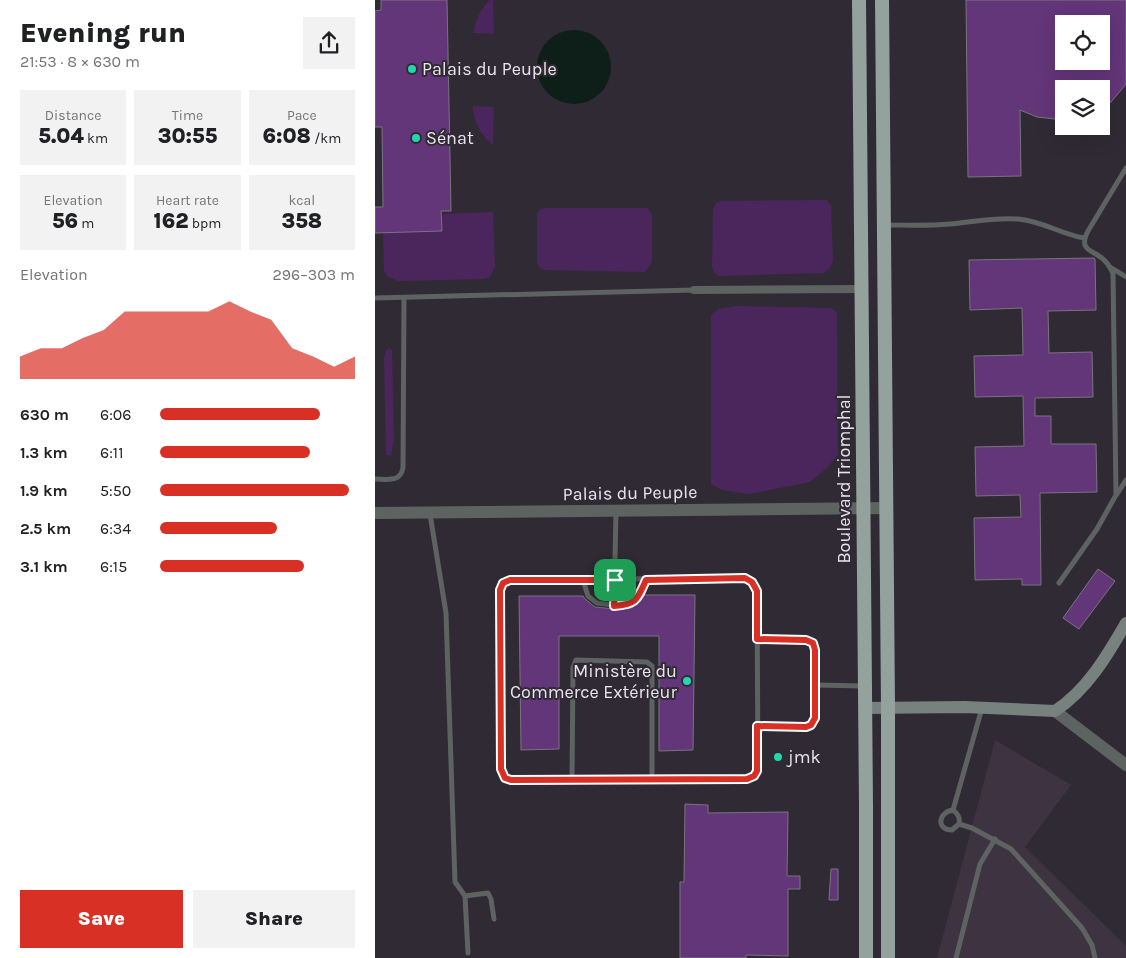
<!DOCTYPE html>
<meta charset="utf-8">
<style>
body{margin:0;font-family:Karla,sans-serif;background:#f2f2f2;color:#202124;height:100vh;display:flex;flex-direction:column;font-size:19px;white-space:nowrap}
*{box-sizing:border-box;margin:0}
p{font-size:16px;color:#757577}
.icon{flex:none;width:28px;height:28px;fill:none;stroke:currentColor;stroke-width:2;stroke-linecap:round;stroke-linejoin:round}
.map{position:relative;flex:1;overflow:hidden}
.panel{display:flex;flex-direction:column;background:#fff;width:375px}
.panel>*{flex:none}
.tools{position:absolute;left:680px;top:15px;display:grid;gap:10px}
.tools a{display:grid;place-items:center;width:55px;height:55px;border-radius:0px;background:#fff;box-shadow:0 5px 20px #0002;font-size:25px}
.pin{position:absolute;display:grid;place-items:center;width:42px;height:42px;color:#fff;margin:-21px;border-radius:10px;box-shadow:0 2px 8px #0006}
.round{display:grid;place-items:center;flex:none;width:52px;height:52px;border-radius:0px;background:#f2f2f2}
.summary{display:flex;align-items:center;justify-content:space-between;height:85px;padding:0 20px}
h1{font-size:28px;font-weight:800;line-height:38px}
.metrics{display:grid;grid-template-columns:repeat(3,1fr);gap:8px;height:85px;padding:5px 20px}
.metrics div{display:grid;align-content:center;border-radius:0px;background:#f2f2f2;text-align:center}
.metrics b{font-size:21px;font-weight:800}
.metrics small{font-size:14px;font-weight:400}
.metrics p{font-size:14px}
.chart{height:140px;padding:10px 20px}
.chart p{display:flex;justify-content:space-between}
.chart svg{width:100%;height:90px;margin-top:5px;fill:#d93025;opacity:.7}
.action{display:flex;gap:10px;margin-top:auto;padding:10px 20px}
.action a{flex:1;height:58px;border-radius:0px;background:#d93025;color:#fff;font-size:20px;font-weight:800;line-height:58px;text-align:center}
.action a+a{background:#f2f2f2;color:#202124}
ul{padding:0 20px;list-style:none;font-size:16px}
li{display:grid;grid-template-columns:80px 60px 1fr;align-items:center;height:38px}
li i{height:12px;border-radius:6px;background:#d93025}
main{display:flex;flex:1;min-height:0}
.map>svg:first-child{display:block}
.built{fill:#3d3341}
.green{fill:#4b265c}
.water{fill:#0e1e19}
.building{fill:#633579;stroke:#7b747f;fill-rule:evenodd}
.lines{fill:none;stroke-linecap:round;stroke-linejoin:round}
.service{stroke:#5d6361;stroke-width:5}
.pedestrian{stroke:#5d6361;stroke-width:8}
.tertiary{stroke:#5d6361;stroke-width:12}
.secondary{stroke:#77817e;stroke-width:12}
.trunk{stroke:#94a29e;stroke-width:14}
.route-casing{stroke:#fff;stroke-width:10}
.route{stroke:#d93025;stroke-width:6}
.poi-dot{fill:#24d5ae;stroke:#302a34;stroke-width:2}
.labels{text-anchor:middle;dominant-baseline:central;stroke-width:4;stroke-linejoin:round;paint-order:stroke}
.poi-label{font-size:18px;fill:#e9e4eb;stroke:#302a34;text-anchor:start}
.street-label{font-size:18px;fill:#e9e4eb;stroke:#302a34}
</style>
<main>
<section class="panel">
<div class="summary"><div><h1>Evening run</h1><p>21:53 · 8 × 630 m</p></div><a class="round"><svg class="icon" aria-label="share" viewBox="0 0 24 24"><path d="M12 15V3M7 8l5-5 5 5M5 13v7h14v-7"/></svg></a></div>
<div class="metrics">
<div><p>Distance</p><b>5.04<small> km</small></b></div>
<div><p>Time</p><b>30:55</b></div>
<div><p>Pace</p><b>6:08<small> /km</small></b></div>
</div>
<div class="metrics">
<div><p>Elevation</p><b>56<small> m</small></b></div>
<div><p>Heart rate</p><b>162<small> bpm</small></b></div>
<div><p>kcal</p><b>358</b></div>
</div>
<div class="chart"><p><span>Elevation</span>296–303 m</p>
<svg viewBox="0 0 160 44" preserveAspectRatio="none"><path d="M0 44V33L10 29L20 29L30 24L40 20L50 11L60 11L70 11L80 11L90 11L100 6L110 11L120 15L130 29L140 33L150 38L160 33V44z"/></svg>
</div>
<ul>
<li><b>630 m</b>6:06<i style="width:82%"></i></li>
<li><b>1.3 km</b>6:11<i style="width:77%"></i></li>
<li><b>1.9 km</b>5:50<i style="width:97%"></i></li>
<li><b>2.5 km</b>6:34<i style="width:60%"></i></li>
<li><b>3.1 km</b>6:15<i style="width:74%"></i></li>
</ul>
<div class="action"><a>Save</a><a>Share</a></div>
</section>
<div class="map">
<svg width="751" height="958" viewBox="0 0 751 958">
<rect width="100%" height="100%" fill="#302a34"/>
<!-- built -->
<polygon class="built" points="620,740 696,785 650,847 751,946 751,958 562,958"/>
<!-- green -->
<g class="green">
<path d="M115 0H118L119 34 98 33C101 20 105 9 115 0Z"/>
<path d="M98 106 119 107 118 145C106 136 98 121 98 106Z"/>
<polygon points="448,200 452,200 456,206 458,261 455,268 448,273 344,276 339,272 337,267 338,209 341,203 347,201"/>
<polygon points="169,208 272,208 277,214 277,262 270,272 169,270 164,267 162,263 162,214 164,210"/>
<polygon points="118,212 120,266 115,277 108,279 23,281 13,277 9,272 8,233 67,230 66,214"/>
<polygon points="362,306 456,308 462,312 463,455 453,467 435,482 374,494 347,490 336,484 336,315 343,309"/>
<polygon points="14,348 17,350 19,440 16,455 11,455 9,358 11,350"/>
</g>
<!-- water -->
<circle class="water" cx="199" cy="67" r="37"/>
<!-- building -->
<g class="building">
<polygon points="6,0 72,0 76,211 66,211 67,231 0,233 0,207 8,207 7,127 0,127 0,11 6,10"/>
<path d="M591 0H751V84L736 102 726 107V89H689V120L662 117 645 110 646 176 593 177ZM689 24H726V61H689Z"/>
<polygon points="719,258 720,259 721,310 673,311 674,353 717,352 718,397 660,398 660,416 676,416 676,444 721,444 722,492 665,493 666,585 647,585 647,579 600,580 599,518 646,517 645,495 601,496 600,447 649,446 648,396 600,397 599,356 648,355 647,308 595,310 594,260"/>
<polygon points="723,569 740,581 704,629 688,618"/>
<polygon points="269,595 320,595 318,750 284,751 284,636 184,636 184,749 146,750 144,596 208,596 210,599 220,607 239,609 257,608"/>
<polygon points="310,804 333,805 333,813 413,812 412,876 425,876 425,889 413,889 413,956 371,955 371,958 305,958 305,882 309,882"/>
<polygon points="456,869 463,869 463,900 454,900"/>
</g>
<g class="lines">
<!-- service -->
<g class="service">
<path d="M509 225C531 225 553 226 575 224 597 222 620 217 643 219 667 221 686 234 709 238"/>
<polyline points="735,267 751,277"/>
<polyline points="0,298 319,290"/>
<path d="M0 479C12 479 25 483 28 468L29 298"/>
<polyline points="742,494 751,480"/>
<polyline points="55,514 71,613 80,882 90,896 93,953"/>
<polygon points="370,578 377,582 382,591 383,771 379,776 372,779 136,780 130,778 126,769 125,590 128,583 135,580"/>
<polyline points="208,580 213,596 222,603 239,605 255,604 264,596 271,580"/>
<path d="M684 583 722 529 741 495 738 273C735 268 733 263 728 259 717 249 703 251 713 231L751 168"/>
<polyline points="239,605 241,511"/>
<polyline points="382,639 431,640 437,643 440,650 440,718 436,725 431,727 382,726"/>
<polyline points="440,685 489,686"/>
<polyline points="197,780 198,668 201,660 272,662 277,666 277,779"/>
<path d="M578 810C583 814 585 817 584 824L577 830C561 830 563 812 578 810L607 708"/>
<polyline points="584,824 597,828 636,849 707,928 717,945 720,958"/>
<polyline points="90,896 113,893 116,899 119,919"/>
<polyline points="581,958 605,864 620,839"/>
</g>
<!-- pedestrian -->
<polyline class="pedestrian" points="319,290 486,289"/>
<!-- tertiary -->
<g class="tertiary">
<polyline points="0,513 511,508"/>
<polyline points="680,711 751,765"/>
</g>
<!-- secondary -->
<path class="secondary" d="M490 708 590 707 680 711C712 690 732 656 751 623"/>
<!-- trunk -->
<g class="trunk">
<polyline points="484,0 491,805 491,958"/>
<polyline points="507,0 513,707 513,958"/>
</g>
</g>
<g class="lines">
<defs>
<path id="route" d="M370 578 377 582 382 591V639L431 640 438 643 440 650V718L436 725 431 727 382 726V771L379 776 372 779 136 780 130 778 126 769 125 590 128 583 135 580H240L239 606C262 604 262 600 271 580Z"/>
</defs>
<!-- route casing -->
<use href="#route" class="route-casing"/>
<!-- route -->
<use href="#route" class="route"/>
</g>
<!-- markers -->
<g class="poi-dot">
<circle cx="37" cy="69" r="5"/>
<circle cx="41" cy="138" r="5"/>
<circle cx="312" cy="681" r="5"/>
<circle cx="403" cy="757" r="5"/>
</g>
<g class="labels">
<!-- poi labels -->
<g class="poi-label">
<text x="47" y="69">Palais du Peuple</text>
<text x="51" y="138">Sénat</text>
<text x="302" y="671" text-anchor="end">Ministère du<tspan x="302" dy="21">Commerce Extérieur</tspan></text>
<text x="413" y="757">jmk</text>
</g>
<!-- street labels -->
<g class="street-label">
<text transform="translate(469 479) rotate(-90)">Boulevard Triomphal</text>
<text transform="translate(255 493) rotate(-1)">Palais du Peuple</text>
</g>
</g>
</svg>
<div class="tools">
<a><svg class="icon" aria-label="locate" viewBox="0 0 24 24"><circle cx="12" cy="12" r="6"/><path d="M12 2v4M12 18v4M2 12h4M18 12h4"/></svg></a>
<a><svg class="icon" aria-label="layers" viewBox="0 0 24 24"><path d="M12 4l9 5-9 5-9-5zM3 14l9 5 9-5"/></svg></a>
</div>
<div class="pin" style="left:240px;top:580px;background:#1e9e55"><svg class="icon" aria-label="arrive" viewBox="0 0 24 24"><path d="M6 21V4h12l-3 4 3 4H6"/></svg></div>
</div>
</main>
